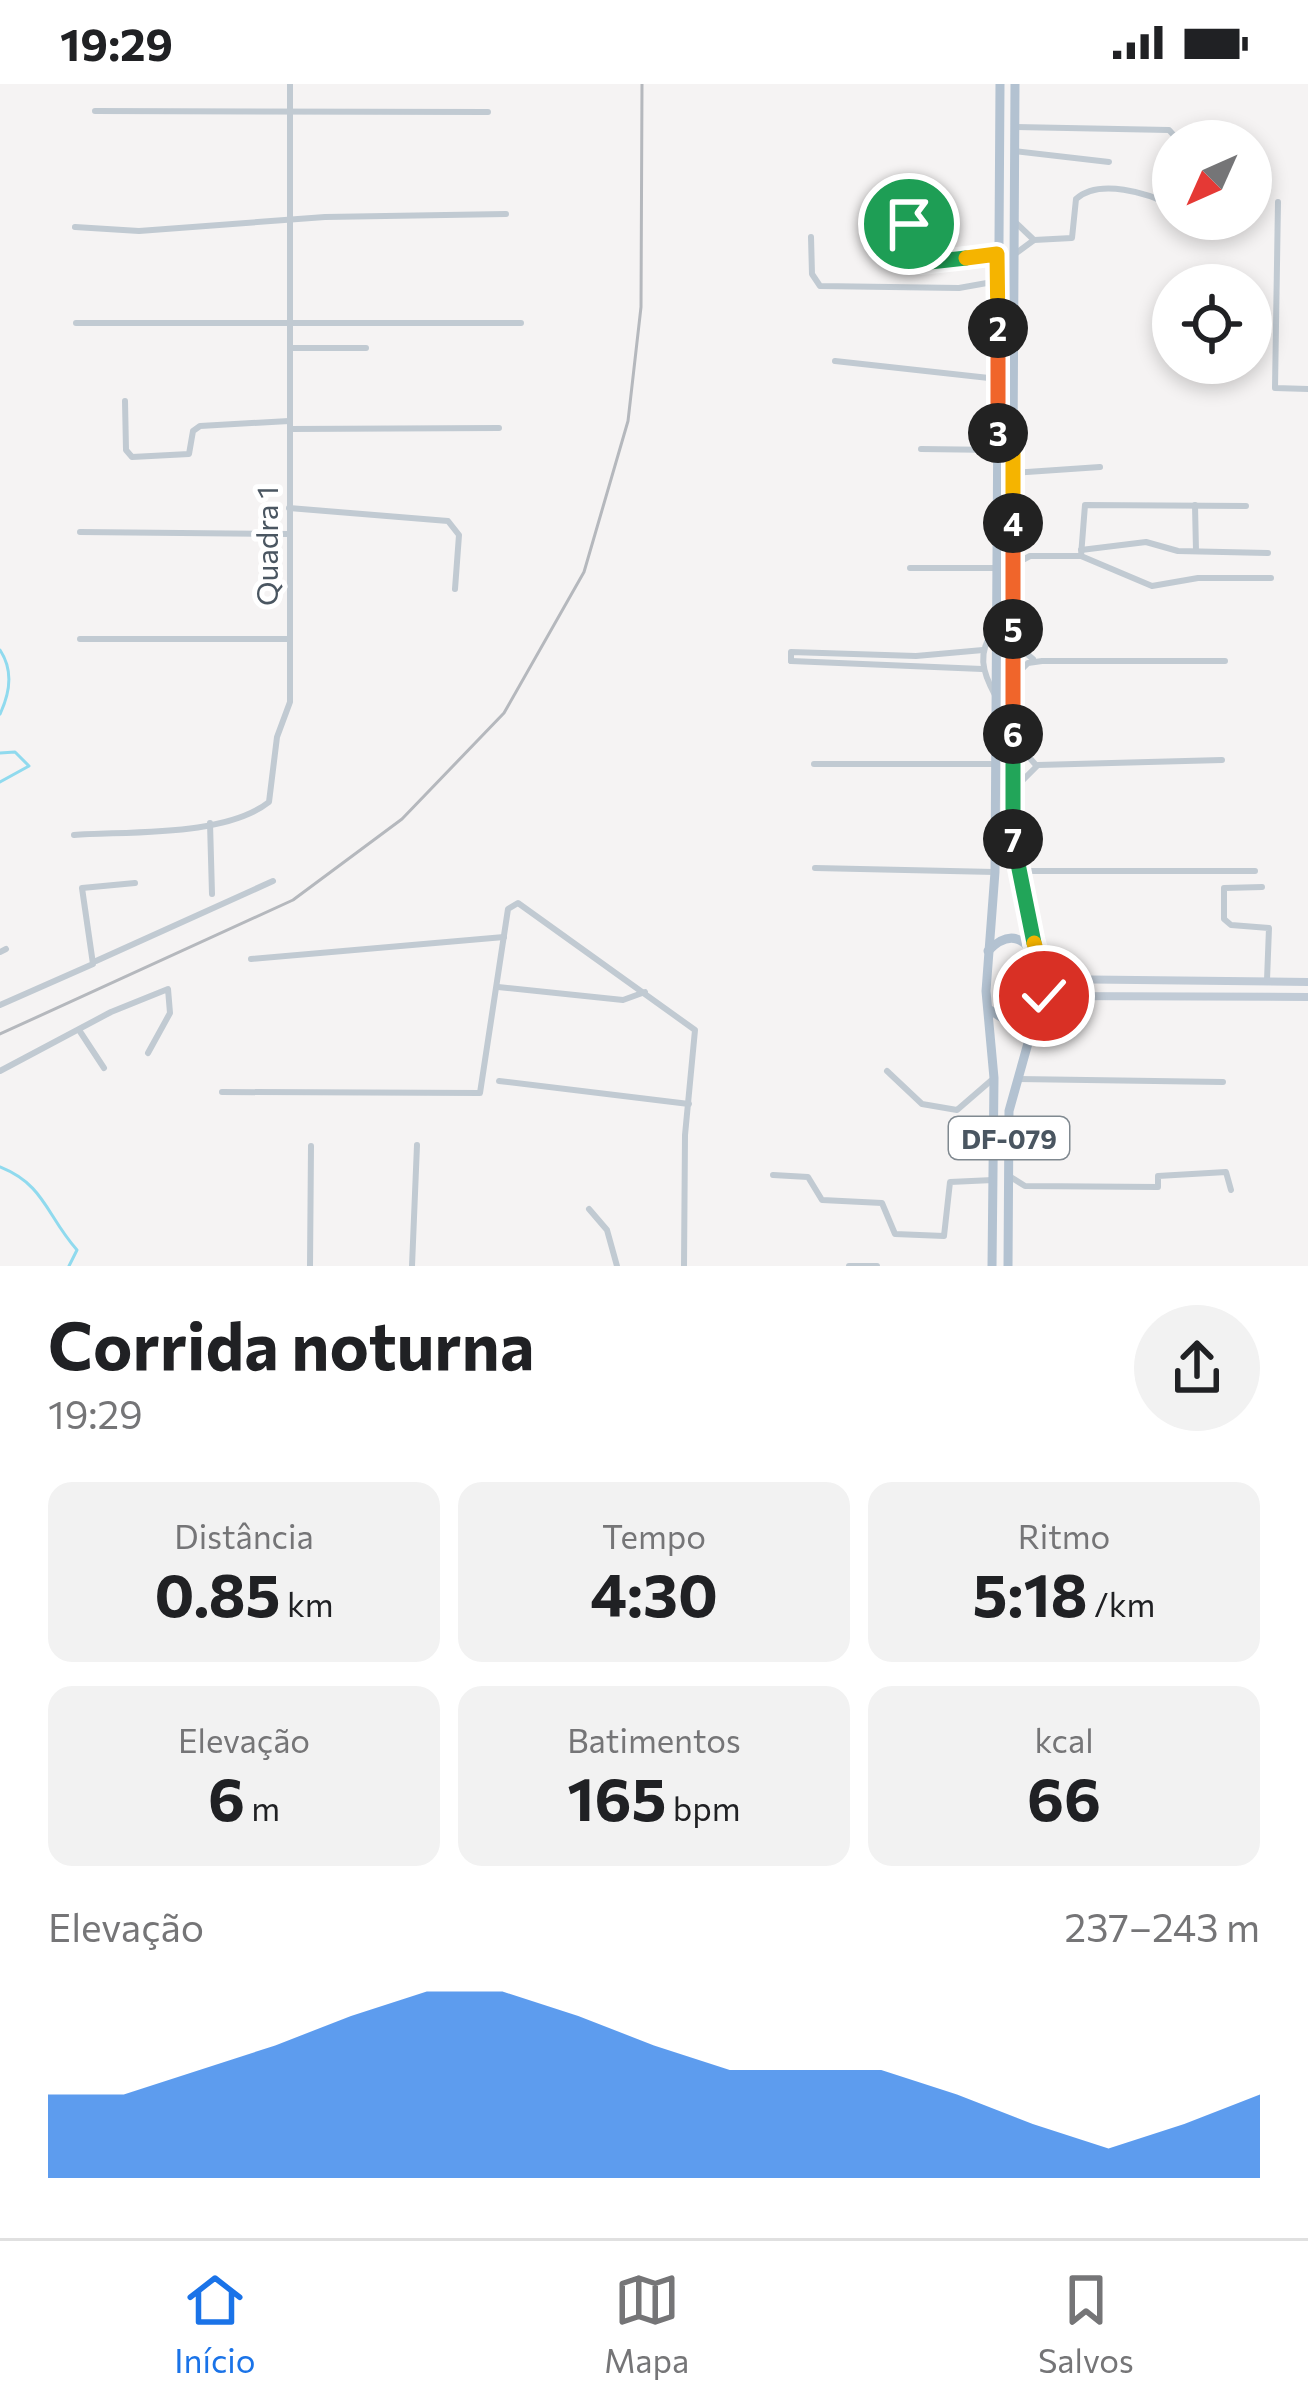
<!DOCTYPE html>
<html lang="pt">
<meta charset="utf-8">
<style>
body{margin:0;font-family:Commissioner,sans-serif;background:#f2f2f2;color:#202124;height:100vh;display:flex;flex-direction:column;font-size:45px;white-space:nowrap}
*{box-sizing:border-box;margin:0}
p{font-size:39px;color:#757577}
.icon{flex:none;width:66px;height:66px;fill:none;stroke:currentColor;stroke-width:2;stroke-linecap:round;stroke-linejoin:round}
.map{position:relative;height:1182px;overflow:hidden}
.details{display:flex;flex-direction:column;background:#fff;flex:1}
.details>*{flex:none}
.needle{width:78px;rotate:225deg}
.tools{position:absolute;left:1152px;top:36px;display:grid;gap:24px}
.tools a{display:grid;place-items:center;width:120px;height:120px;border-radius:50%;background:#fff;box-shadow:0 6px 18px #0003;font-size:60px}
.pin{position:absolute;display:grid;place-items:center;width:102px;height:102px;color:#fff;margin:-51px;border:6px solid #fff;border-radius:50%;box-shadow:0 3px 12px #0007}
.km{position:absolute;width:60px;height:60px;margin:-30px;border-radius:50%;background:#222;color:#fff;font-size:33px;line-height:60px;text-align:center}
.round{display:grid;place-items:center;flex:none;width:126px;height:126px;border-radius:63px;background:#f2f2f2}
.summary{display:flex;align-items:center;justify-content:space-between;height:204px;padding:0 48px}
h1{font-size:66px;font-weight:700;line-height:90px}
.metrics{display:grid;grid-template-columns:repeat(3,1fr);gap:18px;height:204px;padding:12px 48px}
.metrics div{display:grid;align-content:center;border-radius:24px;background:#f2f2f2;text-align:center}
.metrics b{font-size:60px;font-weight:700}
.metrics small{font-size:33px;font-weight:400}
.metrics p{font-size:33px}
.chart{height:336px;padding:24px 48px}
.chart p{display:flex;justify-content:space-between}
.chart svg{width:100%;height:216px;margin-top:12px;fill:#1a73e8;opacity:.7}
.status{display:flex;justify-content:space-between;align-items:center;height:84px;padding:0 60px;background:#fff;direction:ltr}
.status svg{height:33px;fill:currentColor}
.tab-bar{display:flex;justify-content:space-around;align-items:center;height:168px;border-top:3px solid #e0e0e0;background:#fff;font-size:33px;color:#757577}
.tab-bar a{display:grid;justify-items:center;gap:6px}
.tab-bar .on{color:#1a73e8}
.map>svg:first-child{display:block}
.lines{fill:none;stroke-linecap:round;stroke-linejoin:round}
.stream{stroke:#90daee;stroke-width:3}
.street{stroke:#c1cad2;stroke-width:6}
.secondary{stroke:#c1cbd6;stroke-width:8}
.primary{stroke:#b3c2d1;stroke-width:9}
.rail{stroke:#b5b8bd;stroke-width:3}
.split-1-casing{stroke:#fff;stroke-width:24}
.split-2-casing{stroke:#fff;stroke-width:24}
.split-3-casing{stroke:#fff;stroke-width:24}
.split-4-casing{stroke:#fff;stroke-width:24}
.split-5-casing{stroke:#fff;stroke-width:24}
.split-6-casing{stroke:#fff;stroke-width:24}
.split-7-casing{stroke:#fff;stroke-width:24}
.split-8-casing{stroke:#fff;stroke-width:24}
.split-9-casing{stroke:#fff;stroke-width:24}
.split-1{stroke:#22a559;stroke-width:15}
.split-2{stroke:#f5b400;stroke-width:15}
.split-3{stroke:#f0652b;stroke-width:15}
.split-4{stroke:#f5b400;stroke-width:15}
.split-5{stroke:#f0652b;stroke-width:15}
.split-6{stroke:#f0652b;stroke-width:15}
.split-7{stroke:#22a559;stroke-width:15}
.split-8{stroke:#22a559;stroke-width:15}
.split-9{stroke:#f5b400;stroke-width:15}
.labels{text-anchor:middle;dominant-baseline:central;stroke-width:10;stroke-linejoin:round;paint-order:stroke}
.shield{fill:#fff;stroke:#808990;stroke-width:3}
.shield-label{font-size:27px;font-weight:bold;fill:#4a5661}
.street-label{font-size:30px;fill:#4a5661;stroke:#fff}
</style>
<div class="status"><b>19:29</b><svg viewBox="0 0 49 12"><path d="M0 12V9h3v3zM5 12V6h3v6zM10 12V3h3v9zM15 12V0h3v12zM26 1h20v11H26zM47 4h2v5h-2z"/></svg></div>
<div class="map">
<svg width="1308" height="1182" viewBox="0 0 1308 1182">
<rect width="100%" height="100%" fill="#f5f3f3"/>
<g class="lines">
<!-- stream -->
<g class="stream">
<path d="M0 566C14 587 10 609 0 630"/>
<polyline points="0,669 15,668 29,682 0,698"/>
<path d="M0 1083C45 1101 46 1131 77 1166L69 1182"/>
</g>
<!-- street -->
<g class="street">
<polyline points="95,27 488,28"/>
<polyline points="1015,43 1169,46 1179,57"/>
<polyline points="1014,67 1109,78"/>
<polyline points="1278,118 1275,304 1308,305"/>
<polyline points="897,135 909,135 899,145 903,154 917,156 921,179 997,170"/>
<polyline points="1015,138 1034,156"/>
<polyline points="75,143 139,147 325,133 506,130"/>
<polyline points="811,153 812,190 820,202 959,204 998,197"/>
<path d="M1015 170 1034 156 1072 154 1076 115C1099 94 1148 109 1173 122"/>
<polyline points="76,239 521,239"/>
<polyline points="290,264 366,264"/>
<polyline points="835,277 998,295"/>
<polyline points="125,317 126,366 132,373 189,370 193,347 200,342 289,337"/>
<polyline points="290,345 499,344"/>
<polyline points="921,365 998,366"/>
<polyline points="1013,389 1100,383"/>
<polyline points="1195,421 1196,467"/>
<polyline points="289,424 448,437 459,451 455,505"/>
<polyline points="80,448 289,450"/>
<polyline points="1081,466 1146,458 1178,467 1268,469"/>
<polyline points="1081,472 1085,421 1246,422"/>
<polyline points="1015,480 1030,472 1081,472 1152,502 1198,494 1271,494"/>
<polyline points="910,484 996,484"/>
<path d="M994 546C977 569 982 587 995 611"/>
<polyline points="80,555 289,555"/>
<polyline points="1013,558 1033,575"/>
<polyline points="791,577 791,568 916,572 983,566"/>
<polyline points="791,577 982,585"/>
<polyline points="1013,594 1028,579 1042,577 1225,577"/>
<polyline points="1013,655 1035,680"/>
<polyline points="814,680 996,680"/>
<polyline points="1014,705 1038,681 1222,676"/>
<polyline points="210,739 212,810"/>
<path d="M74 751C127 747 225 753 269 718L277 653 290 618V0"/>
<polyline points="815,784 995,788"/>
<polyline points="1017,787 1255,787"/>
<polyline points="1262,803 1224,804 1224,835 1231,841 1269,844 1267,896"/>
<polyline points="0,868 6,865"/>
<polyline points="251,875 504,853"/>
<polyline points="96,877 273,797"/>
<polyline points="498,903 623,916 645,908"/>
<polyline points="0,921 93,880 82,804 135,799"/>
<polyline points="79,946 104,984"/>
<polyline points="0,987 111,928 168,905 170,929 148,969"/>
<polyline points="887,987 922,1020 957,1026 994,994"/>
<polyline points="1018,995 1223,998"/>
<polyline points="499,997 689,1020"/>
<polyline points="222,1008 480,1009 508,825 518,819 695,946 685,1051 684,1182"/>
<polyline points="773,1091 808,1093 822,1116 882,1119 895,1150 944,1152 950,1098 993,1096"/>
<polyline points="1009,1092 1025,1102 1158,1103 1158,1092 1226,1088 1231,1106"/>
<polyline points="589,1125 607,1146 617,1182"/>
<polyline points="310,1182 311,1062"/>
<polyline points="412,1182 417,1061"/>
<polyline points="849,1182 877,1182"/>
</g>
<!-- secondary -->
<g class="secondary">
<polyline points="1046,895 1308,898"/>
<polyline points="1044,912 1308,913"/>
</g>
<!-- primary -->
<g class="primary">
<polyline points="1015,0 1011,727 1017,787 1037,871"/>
<path d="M988 867C1018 836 1035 867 1046 895L1009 1027 1008 1182"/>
<polyline points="990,926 1010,939 1033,931"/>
<polyline points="992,1182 994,994 986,907 995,788 1000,0"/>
</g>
<!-- rail -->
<polyline class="rail" points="0,950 293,816 402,735 504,629 584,488 628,337 641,223 642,0"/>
</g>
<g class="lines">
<defs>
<polyline id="split-1" points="909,140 899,146 903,154 917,156 921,179 966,174"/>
<polyline id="split-2" points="966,174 997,170 998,244"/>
<polyline id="split-3" points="998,244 998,349"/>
<polyline id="split-4" points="998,349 998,356 1013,356 1013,439"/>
<polyline id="split-5" points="1013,439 1013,545"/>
<polyline id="split-6" points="1013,650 1013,545"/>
<polyline id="split-7" points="1013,755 1013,650"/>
<polyline id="split-8" points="1013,755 1034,859"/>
<polyline id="split-9" points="1034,859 1046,895 1044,912"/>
</defs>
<!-- split-1 casing -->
<use href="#split-1" class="split-1-casing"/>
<!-- split-2 casing -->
<use href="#split-2" class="split-2-casing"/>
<!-- split-3 casing -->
<use href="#split-3" class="split-3-casing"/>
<!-- split-4 casing -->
<use href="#split-4" class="split-4-casing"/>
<!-- split-5 casing -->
<use href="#split-5" class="split-5-casing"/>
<!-- split-6 casing -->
<use href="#split-6" class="split-6-casing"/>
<!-- split-7 casing -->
<use href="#split-7" class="split-7-casing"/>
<!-- split-8 casing -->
<use href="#split-8" class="split-8-casing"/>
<!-- split-9 casing -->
<use href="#split-9" class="split-9-casing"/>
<!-- split-1 -->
<use href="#split-1" class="split-1"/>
<!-- split-2 -->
<use href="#split-2" class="split-2"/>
<!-- split-3 -->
<use href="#split-3" class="split-3"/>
<!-- split-4 -->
<use href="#split-4" class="split-4"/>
<!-- split-5 -->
<use href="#split-5" class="split-5"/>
<!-- split-6 -->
<use href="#split-6" class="split-6"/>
<!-- split-7 -->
<use href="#split-7" class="split-7"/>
<!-- split-8 -->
<use href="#split-8" class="split-8"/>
<!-- split-9 -->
<use href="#split-9" class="split-9"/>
</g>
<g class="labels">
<!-- shield labels -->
<rect class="shield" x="949" y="1033" width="120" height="42" rx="9"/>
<g class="shield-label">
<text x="1009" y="1054">DF-079</text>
</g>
<!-- street labels -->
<g class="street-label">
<text transform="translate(265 462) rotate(-90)">Quadra 1</text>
</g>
</g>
</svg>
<div class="tools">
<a><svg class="needle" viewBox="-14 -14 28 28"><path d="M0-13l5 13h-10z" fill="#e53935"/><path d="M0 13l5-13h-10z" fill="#757577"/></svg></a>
<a><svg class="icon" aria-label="locate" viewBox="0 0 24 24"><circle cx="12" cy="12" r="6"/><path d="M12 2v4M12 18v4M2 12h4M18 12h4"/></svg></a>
</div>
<div class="pin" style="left:909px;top:140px;background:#1e9e55"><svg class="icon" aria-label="arrive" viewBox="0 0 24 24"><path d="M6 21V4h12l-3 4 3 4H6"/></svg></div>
<div class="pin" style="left:1044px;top:912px;background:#d93025"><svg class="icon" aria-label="check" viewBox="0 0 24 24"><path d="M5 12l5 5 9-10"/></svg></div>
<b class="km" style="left:998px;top:244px">2</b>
<b class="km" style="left:998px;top:349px">3</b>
<b class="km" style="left:1013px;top:439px">4</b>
<b class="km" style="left:1013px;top:545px">5</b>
<b class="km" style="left:1013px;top:650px">6</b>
<b class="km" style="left:1013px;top:755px">7</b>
</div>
<section class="details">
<div class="summary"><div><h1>Corrida noturna</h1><p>19:29</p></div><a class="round"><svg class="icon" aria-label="share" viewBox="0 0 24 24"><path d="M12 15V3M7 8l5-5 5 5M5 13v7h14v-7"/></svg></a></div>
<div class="metrics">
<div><p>Distância</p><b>0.85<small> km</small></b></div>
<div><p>Tempo</p><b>4:30</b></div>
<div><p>Ritmo</p><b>5:18<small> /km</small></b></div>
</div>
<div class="metrics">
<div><p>Elevação</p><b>6<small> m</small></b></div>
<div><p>Batimentos</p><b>165<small> bpm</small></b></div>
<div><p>kcal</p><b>66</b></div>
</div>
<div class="chart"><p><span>Elevação</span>237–243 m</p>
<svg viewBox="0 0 160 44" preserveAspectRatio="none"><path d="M0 44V27L10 27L20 22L30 17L40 11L50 6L60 6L70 11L80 17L90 22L100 22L110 22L120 27L130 33L140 38L150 33L160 27V44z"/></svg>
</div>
</section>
<nav class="tab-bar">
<a class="on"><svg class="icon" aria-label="home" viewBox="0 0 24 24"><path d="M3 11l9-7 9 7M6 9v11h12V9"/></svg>Início</a>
<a><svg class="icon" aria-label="map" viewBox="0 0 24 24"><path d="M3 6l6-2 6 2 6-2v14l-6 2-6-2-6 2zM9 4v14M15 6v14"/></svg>Mapa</a>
<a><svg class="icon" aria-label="saved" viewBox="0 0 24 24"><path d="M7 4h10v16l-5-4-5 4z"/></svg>Salvos</a>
</nav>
